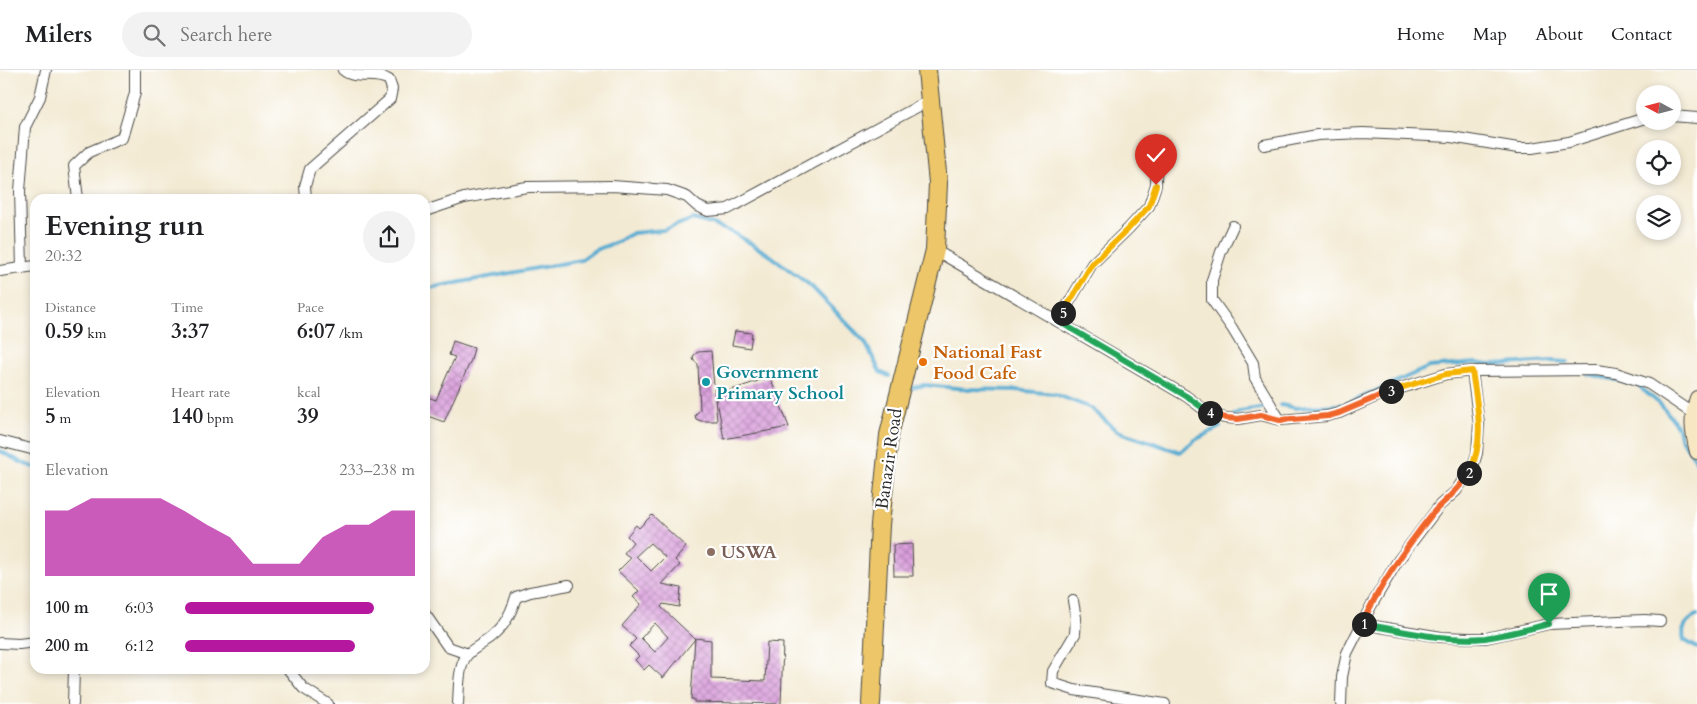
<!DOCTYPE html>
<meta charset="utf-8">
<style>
body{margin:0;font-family:Cardo,serif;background:#f2f2f2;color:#202124;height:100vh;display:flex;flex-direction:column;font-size:19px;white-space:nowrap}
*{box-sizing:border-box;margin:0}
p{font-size:16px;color:#757577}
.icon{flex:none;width:28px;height:28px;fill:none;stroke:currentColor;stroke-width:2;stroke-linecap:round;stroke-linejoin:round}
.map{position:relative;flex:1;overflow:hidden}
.drawer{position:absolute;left:30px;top:124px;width:400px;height:480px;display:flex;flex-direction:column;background:#fff;border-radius:15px;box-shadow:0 2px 8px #0003}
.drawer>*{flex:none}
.needle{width:32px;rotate:277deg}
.fabs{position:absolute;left:1636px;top:15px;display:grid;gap:10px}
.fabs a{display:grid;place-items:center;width:45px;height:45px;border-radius:50%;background:#fff;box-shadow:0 2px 8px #0003;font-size:25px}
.pin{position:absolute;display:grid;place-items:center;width:42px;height:42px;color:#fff;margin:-51px -21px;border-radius:50% 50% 50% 0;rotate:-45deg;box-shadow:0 0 5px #0007}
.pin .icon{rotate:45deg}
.km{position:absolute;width:25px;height:25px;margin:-12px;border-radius:50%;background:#222;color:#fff;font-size:14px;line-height:25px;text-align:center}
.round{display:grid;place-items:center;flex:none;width:52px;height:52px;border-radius:26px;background:#f2f2f2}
.overview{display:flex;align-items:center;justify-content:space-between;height:85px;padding:0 15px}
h1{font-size:28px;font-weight:700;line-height:38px}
.stats{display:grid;grid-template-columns:repeat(3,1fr);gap:8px;height:85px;padding:5px 15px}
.stats div{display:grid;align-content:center}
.stats b{font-size:21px;font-weight:700}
.stats small{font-size:14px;font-weight:400}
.stats p{font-size:14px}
.chart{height:140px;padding:10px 15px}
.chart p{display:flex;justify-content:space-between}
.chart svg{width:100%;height:90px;margin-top:5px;fill:#b5179e;opacity:.7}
ul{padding:0 15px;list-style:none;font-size:16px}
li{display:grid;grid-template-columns:80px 60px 1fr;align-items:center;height:38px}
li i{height:12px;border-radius:6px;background:#b5179e}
header{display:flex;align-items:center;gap:30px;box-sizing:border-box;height:70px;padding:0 25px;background:#fff;border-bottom:1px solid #e0e0e0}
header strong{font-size:24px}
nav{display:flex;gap:28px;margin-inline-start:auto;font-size:18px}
.search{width:350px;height:45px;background:#f2f2f2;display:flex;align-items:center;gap:12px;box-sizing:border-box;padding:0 18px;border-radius:28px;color:#757577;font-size:19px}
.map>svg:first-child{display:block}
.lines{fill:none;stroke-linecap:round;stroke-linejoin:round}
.stream{stroke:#56acd2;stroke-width:4}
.building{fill:url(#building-cross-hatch);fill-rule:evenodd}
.street-casing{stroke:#494844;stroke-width:12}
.secondary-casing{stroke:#494844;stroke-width:16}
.highway-casing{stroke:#494844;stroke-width:20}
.street{stroke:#fff;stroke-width:10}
.secondary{stroke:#f7e8c3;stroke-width:14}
.highway{stroke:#ecc669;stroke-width:18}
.split-1-casing{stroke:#fff;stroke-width:10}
.split-2-casing{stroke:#fff;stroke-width:10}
.split-3-casing{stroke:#fff;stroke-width:10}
.split-4-casing{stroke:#fff;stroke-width:10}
.split-5-casing{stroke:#fff;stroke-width:10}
.split-6-casing{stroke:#fff;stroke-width:10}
.split-1{stroke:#22a559;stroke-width:6}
.split-2{stroke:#f0652b;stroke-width:6}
.split-3{stroke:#f5b400;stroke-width:6}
.split-4{stroke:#f0652b;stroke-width:6}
.split-5{stroke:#22a559;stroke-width:6}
.split-6{stroke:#f5b400;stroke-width:6}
.food-dot{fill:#e8710a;stroke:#fff;stroke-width:2}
.culture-dot{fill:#0f9aa8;stroke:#fff;stroke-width:2}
.education-dot{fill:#8d6e63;stroke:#fff;stroke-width:2}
.labels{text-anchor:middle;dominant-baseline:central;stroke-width:4.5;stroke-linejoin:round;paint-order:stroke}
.food-label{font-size:18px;font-weight:bold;fill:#c56008;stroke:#fff;text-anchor:start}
.culture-label{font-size:18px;font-weight:bold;fill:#0d838f;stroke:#fff;text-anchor:start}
.street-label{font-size:18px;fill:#2b2b2b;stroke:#fff}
.education-label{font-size:18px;font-weight:bold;fill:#785e54;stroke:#fff;text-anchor:start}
</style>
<header>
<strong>Milers</strong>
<div class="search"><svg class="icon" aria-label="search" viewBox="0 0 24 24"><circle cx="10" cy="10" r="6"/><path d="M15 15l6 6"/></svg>Search here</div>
<nav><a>Home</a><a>Map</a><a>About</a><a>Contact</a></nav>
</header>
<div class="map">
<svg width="1697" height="634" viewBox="0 0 1697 634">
<defs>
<pattern id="building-cross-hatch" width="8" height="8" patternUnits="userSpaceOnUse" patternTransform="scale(1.25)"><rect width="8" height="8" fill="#da9edc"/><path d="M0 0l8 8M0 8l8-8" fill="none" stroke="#b181b3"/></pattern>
</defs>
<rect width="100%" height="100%" fill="#fff"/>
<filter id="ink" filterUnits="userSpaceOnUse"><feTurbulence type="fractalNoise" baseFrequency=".02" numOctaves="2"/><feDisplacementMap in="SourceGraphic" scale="10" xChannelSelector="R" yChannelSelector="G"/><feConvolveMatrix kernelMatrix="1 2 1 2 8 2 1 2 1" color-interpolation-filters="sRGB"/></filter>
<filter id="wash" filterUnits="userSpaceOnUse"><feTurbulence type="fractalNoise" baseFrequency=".0096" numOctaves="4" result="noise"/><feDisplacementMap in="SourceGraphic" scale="20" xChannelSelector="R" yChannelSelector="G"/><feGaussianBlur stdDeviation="1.12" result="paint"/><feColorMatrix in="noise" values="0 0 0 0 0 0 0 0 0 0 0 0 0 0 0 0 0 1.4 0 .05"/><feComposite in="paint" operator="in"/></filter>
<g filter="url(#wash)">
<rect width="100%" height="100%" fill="#f3ead3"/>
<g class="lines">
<!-- stream -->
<g class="stream">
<polyline points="425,219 429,218 581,190 595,180 617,172 633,163 664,160 693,149 711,154 734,163 771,186 811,216 865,272 880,302 889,306"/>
<polyline points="1588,304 1636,314 1660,334 1672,348 1678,358 1680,367 1697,392"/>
<polyline points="911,318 924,315 968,319 1015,320 1055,324 1091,338 1117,361 1180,382 1195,370 1220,357"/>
<polyline points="1281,335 1296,338 1346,334 1429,297 1476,293 1491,295 1551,291 1568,292"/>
<polyline points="1234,345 1240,341 1267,337"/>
<path d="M0 381C12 386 22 395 35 397"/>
<path d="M1697 545C1686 552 1681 557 1684 570L1697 578"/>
</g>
</g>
<g id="blocks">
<!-- building -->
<g class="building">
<polygon points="735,261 752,263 750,278 732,275"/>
<polygon points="453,271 474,278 471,290 444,352 425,345 425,326 436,330 455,287 449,285"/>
<polygon points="711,281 717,351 701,351 696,349 695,345 700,340 698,294 694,291 693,288 694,285 698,282"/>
<polygon points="770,307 789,357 724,369 716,325"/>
<path d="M652 445 686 477 675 490 680 495 662 514 681 518 679 537 663 534 661 537 695 569 663 608 649 595 644 600 635 590 639 586 629 576 636 569 622 556 641 534 633 527 639 521 618 501 631 488 624 483 633 472 627 466 636 455 639 458ZM650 473 665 487 651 501 636 486ZM655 553 668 567 655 582 641 568Z"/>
<polygon points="912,474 913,506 894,506 893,475"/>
<polygon points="695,568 711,570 711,609 765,611 767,572 783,573 781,634 694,632 694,629 691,629"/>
</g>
</g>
</g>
<g filter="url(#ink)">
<use href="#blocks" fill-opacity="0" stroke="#494844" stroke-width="1"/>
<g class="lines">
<defs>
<g id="street">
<polyline points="1672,46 1697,48"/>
<polyline points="1264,75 1317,65 1363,63 1451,67 1518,78 1532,78 1569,72 1645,48"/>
<polyline points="78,129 74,96 89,82 122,68 135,23 135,0"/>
<path d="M306 129 305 116 310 99 390 29 392 19 389 10C374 1 356 11 343 0"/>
<polyline points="425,141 464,128 527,117 612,116 667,120 687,127 697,136 708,141 728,139 930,30"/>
<polyline points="1233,156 1221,182 1212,210 1212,230 1232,258 1253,293 1255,308 1280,350"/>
<polyline points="935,180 1186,326 1202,338 1215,346 1226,348 1238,349 1261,345 1280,350 1327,346 1339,343 1382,324 1446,304 1472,301 1596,300 1616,303 1649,314 1692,343"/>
<polyline points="22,198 20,121 25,57 40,27 46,0"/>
<polyline points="0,201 35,196"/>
<polyline points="1058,251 1092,194 1129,158 1149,136 1156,115 1157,72"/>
<polyline points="0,371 35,380"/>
<polyline points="1073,531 1076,548 1075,564 1053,601 1052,613 1074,620 1165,634"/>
<polyline points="425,544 448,577 468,584"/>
<polyline points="1362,554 1441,567 1469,568 1486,568 1549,554 1644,550 1660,551"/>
<polyline points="0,573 19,574 35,572"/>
<polyline points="288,599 303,618 328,634"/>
<polyline points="73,634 74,599"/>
<path d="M458 634C459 619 458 597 467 585 471 580 479 576 483 573 501 562 510 547 516 527L530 522 569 515"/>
<polyline points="1341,634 1342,607 1347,583 1371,536 1397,492 1440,435 1456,421 1474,393 1477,383 1479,354 1472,301"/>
</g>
<path id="secondary" d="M1697 328C1690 349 1692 361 1697 382"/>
<polyline id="highway" points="871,634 880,455 889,365 935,180 938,113 927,0"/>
</defs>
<!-- street casing -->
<use href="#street" class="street-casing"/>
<!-- secondary casing -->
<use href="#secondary" class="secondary-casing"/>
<!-- highway casing -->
<use href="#highway" class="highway-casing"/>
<!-- street -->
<use href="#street" class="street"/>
<!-- secondary -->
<use href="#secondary" class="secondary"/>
<!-- highway -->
<use href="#highway" class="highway"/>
</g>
</g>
<g class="lines" filter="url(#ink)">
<defs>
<path id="split-1" d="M1364 554C1403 561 1445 572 1485 568 1506 565 1528 559 1549 554"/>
<path id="split-2" d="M1364 554H1362C1380 514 1406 477 1433 443 1446 428 1459 421 1469 403"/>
<path id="split-3" d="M1391 321 1446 304 1472 301C1477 335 1486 371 1469 403"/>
<polyline id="split-4" points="1210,343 1226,348 1238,349 1261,345 1280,350 1328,346 1339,343 1391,321"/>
<polyline id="split-5" points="1063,243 1058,251 1186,326 1210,343"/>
<polyline id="split-6" points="1063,243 1092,194 1129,158 1149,136 1156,115"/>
</defs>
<!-- split-1 casing -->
<use href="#split-1" class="split-1-casing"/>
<!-- split-2 casing -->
<use href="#split-2" class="split-2-casing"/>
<!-- split-3 casing -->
<use href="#split-3" class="split-3-casing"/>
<!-- split-4 casing -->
<use href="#split-4" class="split-4-casing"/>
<!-- split-5 casing -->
<use href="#split-5" class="split-5-casing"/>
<!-- split-6 casing -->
<use href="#split-6" class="split-6-casing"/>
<!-- split-1 -->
<use href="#split-1" class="split-1"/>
<!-- split-2 -->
<use href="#split-2" class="split-2"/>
<!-- split-3 -->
<use href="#split-3" class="split-3"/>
<!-- split-4 -->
<use href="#split-4" class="split-4"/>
<!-- split-5 -->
<use href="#split-5" class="split-5"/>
<!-- split-6 -->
<use href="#split-6" class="split-6"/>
</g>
<!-- markers -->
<circle class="food-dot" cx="923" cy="292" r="5"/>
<circle class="culture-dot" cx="706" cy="312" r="5"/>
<circle class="education-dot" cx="711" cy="482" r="5"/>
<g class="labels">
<!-- food labels -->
<g class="food-label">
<text x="933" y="282">National Fast<tspan x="933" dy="21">Food Cafe</tspan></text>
</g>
<!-- culture labels -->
<g class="culture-label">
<text x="716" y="302">Government<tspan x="716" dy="21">Primary School</tspan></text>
</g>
<!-- street labels -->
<g class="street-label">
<text transform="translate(889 389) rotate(-82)">Banazir Road</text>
</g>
<!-- education labels -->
<g class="education-label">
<text x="721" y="482">USWA</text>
</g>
</g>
</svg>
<div class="fabs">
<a><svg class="needle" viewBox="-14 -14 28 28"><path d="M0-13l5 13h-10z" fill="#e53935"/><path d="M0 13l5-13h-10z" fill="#757577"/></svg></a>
<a><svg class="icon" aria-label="locate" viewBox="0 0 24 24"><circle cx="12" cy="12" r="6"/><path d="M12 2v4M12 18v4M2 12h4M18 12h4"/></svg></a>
<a><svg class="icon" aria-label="layers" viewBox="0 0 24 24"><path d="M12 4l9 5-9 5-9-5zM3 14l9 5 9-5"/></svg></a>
</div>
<div class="pin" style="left:1549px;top:554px;background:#1e9e55"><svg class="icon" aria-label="arrive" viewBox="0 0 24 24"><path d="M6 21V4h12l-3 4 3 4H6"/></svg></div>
<div class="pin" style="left:1156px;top:115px;background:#d93025"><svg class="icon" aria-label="check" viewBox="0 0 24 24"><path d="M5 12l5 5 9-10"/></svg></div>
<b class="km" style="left:1364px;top:554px">1</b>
<b class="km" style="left:1469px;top:403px">2</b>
<b class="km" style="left:1391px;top:321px">3</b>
<b class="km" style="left:1210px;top:343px">4</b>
<b class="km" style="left:1063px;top:243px">5</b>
<section class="drawer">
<div class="overview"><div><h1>Evening run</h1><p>20:32</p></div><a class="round"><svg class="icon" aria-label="share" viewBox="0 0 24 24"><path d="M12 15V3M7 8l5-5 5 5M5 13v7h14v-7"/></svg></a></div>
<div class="stats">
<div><p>Distance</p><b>0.59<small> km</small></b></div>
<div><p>Time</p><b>3:37</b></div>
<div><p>Pace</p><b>6:07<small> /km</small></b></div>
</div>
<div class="stats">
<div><p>Elevation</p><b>5<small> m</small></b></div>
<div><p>Heart rate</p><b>140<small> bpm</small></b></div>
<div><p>kcal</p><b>39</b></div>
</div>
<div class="chart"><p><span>Elevation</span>233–238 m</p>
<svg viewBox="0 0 160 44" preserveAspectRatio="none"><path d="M0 44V12L10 12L20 6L30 6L40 6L50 6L60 12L70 19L80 25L90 38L100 38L110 38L120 25L130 19L140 19L150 12L160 12V44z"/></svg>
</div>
<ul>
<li><b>100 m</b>6:03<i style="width:82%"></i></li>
<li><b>200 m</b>6:12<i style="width:74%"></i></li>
</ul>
</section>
</div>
